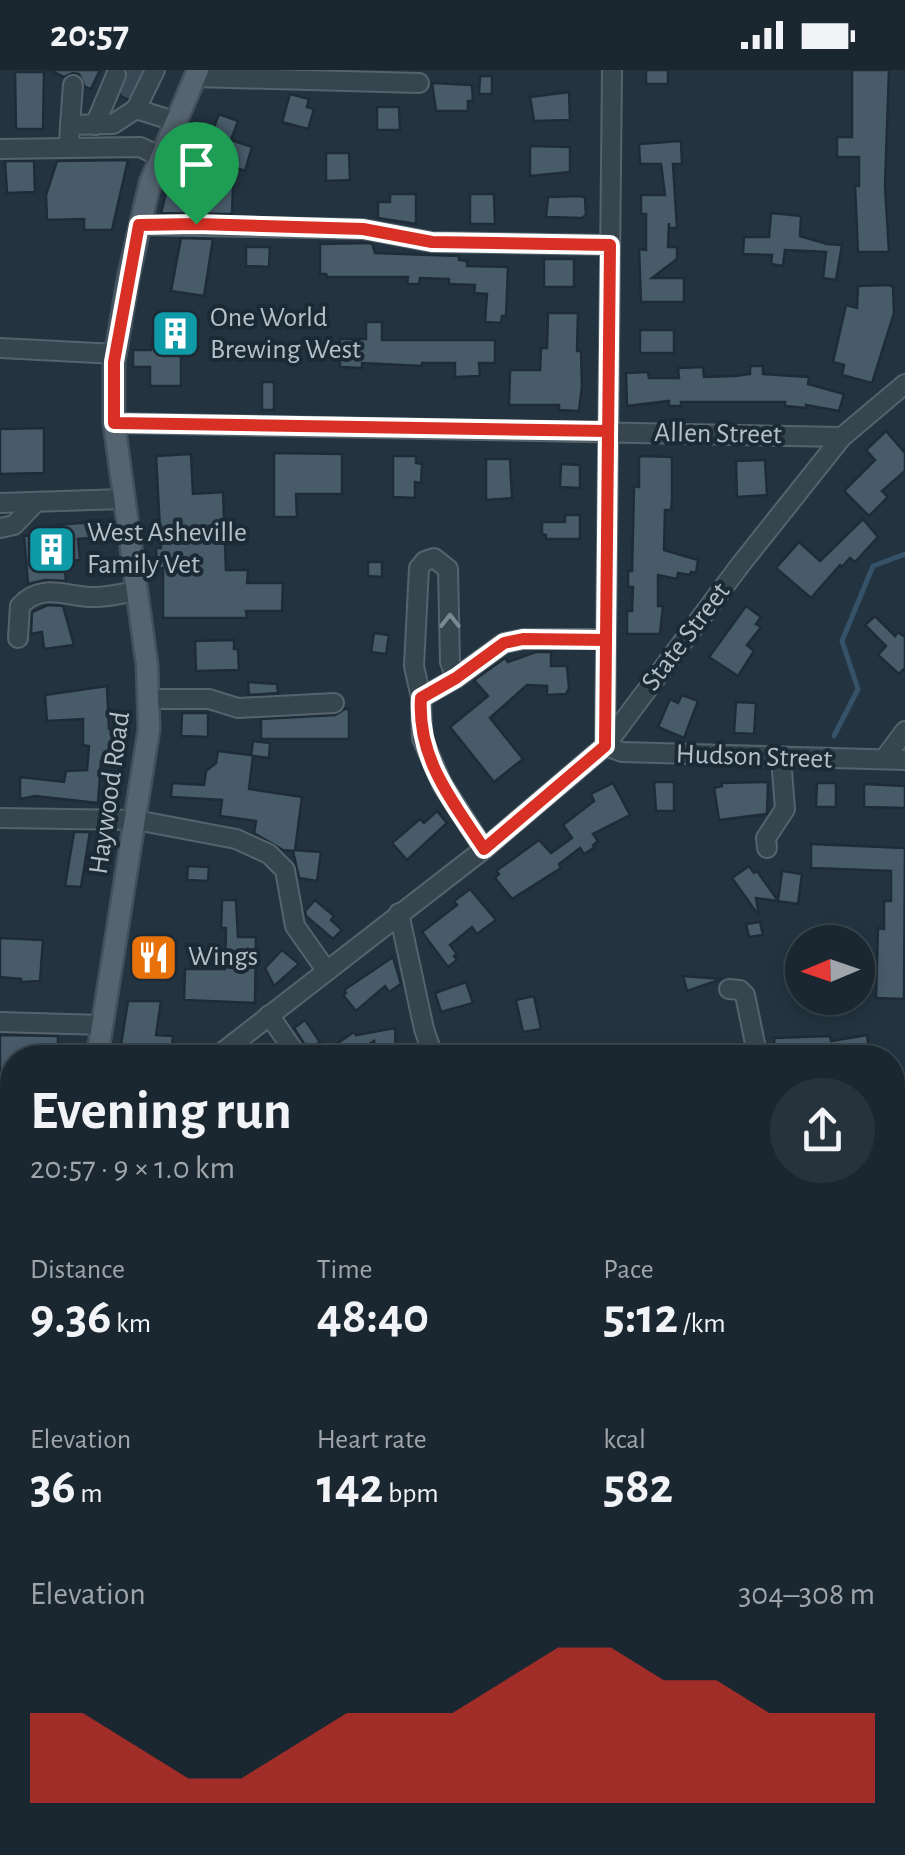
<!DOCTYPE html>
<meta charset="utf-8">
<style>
body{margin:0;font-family:"Alegreya Sans",sans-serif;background:#27333c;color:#f1f3f6;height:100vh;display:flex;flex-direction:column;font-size:38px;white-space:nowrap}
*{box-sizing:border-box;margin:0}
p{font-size:32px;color:#9fa5ab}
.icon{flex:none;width:55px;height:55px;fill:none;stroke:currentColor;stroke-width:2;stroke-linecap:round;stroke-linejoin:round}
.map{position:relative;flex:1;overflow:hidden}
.sheet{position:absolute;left:0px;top:975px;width:905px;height:810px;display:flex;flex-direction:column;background:#1a2730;border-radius:40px 40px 0 0;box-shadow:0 5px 15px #0003,0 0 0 2px #38444c}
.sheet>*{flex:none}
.needle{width:65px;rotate:268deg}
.fabs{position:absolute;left:785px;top:855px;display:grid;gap:20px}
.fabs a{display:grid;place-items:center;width:90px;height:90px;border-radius:50%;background:#1a2730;box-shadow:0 5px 15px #0003,0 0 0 2px #38444c;font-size:50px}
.pin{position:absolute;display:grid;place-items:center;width:85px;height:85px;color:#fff;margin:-102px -42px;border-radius:50% 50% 50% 0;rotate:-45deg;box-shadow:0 0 10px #0007}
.pin .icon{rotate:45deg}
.round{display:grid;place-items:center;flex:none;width:105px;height:105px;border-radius:52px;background:#27333c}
.head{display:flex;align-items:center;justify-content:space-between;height:170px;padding:0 30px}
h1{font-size:55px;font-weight:600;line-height:75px}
.metrics{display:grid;grid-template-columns:repeat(3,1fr);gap:15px;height:170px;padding:10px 30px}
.metrics div{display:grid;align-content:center}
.metrics b{font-size:50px;font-weight:600}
.metrics small{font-size:28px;font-weight:400}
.metrics p{font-size:28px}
.chart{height:280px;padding:20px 30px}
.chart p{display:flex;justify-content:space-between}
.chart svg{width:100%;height:180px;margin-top:10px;fill:#d93025;opacity:.7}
.status{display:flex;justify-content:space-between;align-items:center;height:70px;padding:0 50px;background:#1a2730;direction:ltr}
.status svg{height:28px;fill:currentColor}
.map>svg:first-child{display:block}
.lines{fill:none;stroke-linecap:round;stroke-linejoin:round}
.stream{stroke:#355268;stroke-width:5}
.building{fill:#485b69;stroke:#1e2c37;stroke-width:2.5}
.minor-tunnel{stroke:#394955;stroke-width:18;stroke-dasharray:18 9;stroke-linecap:butt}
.minor-casing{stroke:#55636d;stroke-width:22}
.major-casing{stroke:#43515c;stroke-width:25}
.minor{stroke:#37454f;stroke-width:18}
.major{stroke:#556470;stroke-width:20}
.oneway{stroke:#7b8993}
.route-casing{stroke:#fff;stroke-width:20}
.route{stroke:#d93025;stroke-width:12}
.labels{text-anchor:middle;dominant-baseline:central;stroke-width:8;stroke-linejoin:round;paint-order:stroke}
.poi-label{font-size:28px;fill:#b3c0ca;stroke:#1c2a35;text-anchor:start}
.street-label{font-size:28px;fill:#b3c0ca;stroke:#1c2a35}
</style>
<div class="status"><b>20:57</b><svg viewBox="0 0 49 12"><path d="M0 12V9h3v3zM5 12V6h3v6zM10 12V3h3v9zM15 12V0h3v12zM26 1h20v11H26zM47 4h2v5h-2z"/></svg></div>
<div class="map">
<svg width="905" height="1785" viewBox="0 0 905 1785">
<rect width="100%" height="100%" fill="#233440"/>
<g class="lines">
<!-- stream -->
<polyline class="stream" points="834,666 858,619 842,571 873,496 905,484"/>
</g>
<!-- building -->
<g class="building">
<polygon points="50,0 100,0 91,19 85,17 79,4 73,3 64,7"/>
<polygon points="127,0 141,0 127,29 121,26 128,9"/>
<rect x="646" y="0" width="22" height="14"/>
<polygon points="852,0 889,0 885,116 889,182 858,182 855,116 859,116 859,87 837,87 837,67 852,67"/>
<polygon points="15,2 44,2 43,59 16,59"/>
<polygon points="480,6 492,6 492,24 479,24"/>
<polygon points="432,13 472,15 473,31 468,31 468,41 436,41"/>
<polygon points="569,22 570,50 534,51 530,27"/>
<polygon points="290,24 309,29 307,37 314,39 308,59 282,52"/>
<polygon points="377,37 399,37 400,60 377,60"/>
<polygon points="219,44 238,51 231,70 252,77 245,101 203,86"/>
<polygon points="681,71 682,94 673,94 677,158 669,158 669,153 668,177 677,177 677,189 652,208 684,208 684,232 641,232 639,179 646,180 646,144 641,144 641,125 665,125 661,94 640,94 639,74"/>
<polygon points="530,76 570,77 570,102 530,106"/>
<polygon points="326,83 349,83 350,110 326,111"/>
<polygon points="128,90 112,160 84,160 84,149 47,150 46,125 57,91"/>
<polygon points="5,91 34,91 35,122 7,123"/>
<polygon points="168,115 233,116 232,144 161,143"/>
<polygon points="390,124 416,124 416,154 378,148 378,132 390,132"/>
<polygon points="470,124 494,124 495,154 470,154"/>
<polygon points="581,126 585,128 586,145 582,148 546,147 548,127"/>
<polygon points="771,143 801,146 800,166 827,174 842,175 836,210 823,208 826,182 785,180 783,196 771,194 772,185 743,184 744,167 769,167"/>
<polygon points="181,168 213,169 204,226 171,221"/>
<polygon points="372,173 375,183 459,186 459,190 467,191 467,196 508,197 506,246 502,246 501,253 485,252 487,224 474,223 475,215 449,214 449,209 420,208 419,214 407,214 408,207 327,207 326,204 320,204 320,174"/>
<polygon points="246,177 270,177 269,197 246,196"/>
<rect x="544" y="189" width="30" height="28"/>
<polygon points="889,215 893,217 894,243 872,313 842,305 844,295 833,292 846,235 857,238 858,216"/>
<polygon points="548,243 578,243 577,281 581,281 582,316 579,341 559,340 559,335 509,335 510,300 540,300 541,278 547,278"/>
<polygon points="156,248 199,249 195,280 181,280 181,316 150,316 150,297 133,297 133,280 151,280"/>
<polygon points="366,252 382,252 382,270 495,270 495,293 479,293 480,306 455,307 455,293 422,293 422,296 362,293 362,298 340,297 340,269 366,269"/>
<rect x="640" y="260" width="34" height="23"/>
<polygon points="750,296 763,296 763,304 809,307 808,314 844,324 839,341 806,335 806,338 785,336 785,332 681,332 681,336 669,336 669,331 627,336 626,303 648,302 649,308 679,308 678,298 703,297 704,307 735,306 750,304"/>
<rect x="262" y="312" width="12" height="28"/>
<polygon points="44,358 44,403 0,404 0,359"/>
<polygon points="886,361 905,383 905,401 882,421 888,427 869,446 844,421 875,390 866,380"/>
<polygon points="274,383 342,384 342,424 296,424 297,447 274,447"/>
<polygon points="191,384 193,424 223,422 226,500 248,500 247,513 283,513 282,541 246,541 247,548 163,548 163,498 157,499 156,478 161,478 156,386"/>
<polygon points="393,386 416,386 416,393 422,394 421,413 415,412 415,428 393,427"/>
<polygon points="639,386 672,387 672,430 671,440 665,440 664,480 698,490 696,503 691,502 690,505 678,503 677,509 658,505 658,536 663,536 660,564 627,564 627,541 632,541 633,517 628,517 628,501 632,501 634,416 639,417"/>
<polygon points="486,389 510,389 512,428 486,430"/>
<polygon points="765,390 767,425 737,427 736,391"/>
<polygon points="561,394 580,395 580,418 560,417"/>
<polygon points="565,445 580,445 580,469 546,469 546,465 542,464 542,452 565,452"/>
<polygon points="863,449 878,467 855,492 850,488 842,497 840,495 811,528 776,498 799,472 820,491"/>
<polygon points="92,452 93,468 78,469 80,490 64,491 66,511 45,510 28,514 24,466 56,463 56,455"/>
<polygon points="368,492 382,492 382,507 368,506"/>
<polygon points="48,535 63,536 74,575 44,579 42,562 31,564 32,542"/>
<polygon points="746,536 761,547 756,554 761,557 747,575 754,581 738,606 709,587"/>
<polygon points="875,546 895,566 898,562 905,567 905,598 899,604 878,585 886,576 865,555"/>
<polygon points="374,563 389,565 386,584 371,582"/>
<polygon points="234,570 234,579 238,579 239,600 196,601 195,571"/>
<polygon points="536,582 551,582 551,596 567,596 569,618 566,624 547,625 547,616 527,615 490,648 523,689 494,712 450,657 488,626 474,610 505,588 508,592"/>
<polygon points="248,612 277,614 278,623 249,625"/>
<polygon points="107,616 109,659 117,660 113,692 101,691 98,733 35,726 20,729 20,707 64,712 66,701 87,700 89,676 83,675 83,649 47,651 45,625"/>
<polygon points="682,625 698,631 684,668 658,657 670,629 678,633"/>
<polygon points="736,632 756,633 754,664 734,663"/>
<polygon points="345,639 349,639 349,669 261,669 261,649 335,645"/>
<polygon points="182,643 208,643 208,667 181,666"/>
<polygon points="253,671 270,673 269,688 253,686 249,719 302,727 295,780 321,782 317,811 299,808 293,781 283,780 254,763 256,751 220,746 222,730 171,727 172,713 204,715 206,701 216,693 218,681 251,685"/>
<polygon points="654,712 674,712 674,741 656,741"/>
<polygon points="768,712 767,744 719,750 714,718 722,716 721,713"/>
<polygon points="613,713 630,745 593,764 598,771 593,775 595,777 584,784 580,778 559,794 561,798 512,829 495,808 499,804 496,801 539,770 551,783 572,768 563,755 594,731 591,724"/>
<polygon points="817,713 836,713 836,737 816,737"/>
<polygon points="864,714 905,716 905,738 864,737"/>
<polygon points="437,741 447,753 407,790 392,773 420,749 424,753"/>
<polygon points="74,762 90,762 81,817 65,816"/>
<polygon points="811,774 905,778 904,929 876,928 878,858 884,859 884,831 891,831 891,801 811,798"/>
<polygon points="188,796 209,797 208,811 187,810"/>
<polygon points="749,796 754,803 757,801 778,831 782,801 802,804 798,834 756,828 759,846 732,808"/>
<polygon points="470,819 496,850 477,864 472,857 450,875 457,884 454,886 457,890 448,897 422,862 457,835 454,831"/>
<polygon points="222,830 236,830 238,867 256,867 255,933 184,930 185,899 225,899 226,858 221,858"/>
<polygon points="315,830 334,846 331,850 342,860 333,869 306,846 305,841"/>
<polygon points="760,852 763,865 749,867 746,854"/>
<polygon points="0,868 43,870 40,911 21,912 21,909 0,907"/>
<polygon points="141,869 163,870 163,876 168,876 165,898 136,897"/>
<polygon points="282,880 299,894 274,916 265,898"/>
<polygon points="393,887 401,914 389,922 385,916 356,941 343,925 346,923 344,920"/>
<polygon points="683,906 722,909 687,921"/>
<polygon points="466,912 473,933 441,942 435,923"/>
<polygon points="534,926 541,959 523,962 516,930"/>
<polygon points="128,931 161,931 156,965 173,966 171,988 119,988"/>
<polygon points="305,950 320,972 308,980 294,958"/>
<polygon points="395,958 396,982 377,986 374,971 350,988 343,988 335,975 354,962 356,965"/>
<polygon points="0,965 58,966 58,988 12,988 12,1019 0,1018"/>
<polygon points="867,965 870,988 775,988 774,968 830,966 831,971"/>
<polygon points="574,975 597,976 597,988 573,988"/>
<rect x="0" y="1090" width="12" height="21"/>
<polygon points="0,1172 12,1172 12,1221 0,1214"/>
<polygon points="0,1232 12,1253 12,1257 0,1265"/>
<rect x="892" y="1289" width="13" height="23"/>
<polygon points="12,1339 12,1388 0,1396 0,1346"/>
<polygon points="905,1454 905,1484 892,1484 892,1455"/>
<polygon points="284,1772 314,1772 315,1785 248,1785 247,1777"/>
<polygon points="348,1772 422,1772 418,1785 347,1785"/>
</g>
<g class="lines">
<!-- minor-tunnel -->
<g class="minor-tunnel">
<polyline points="127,0 143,7"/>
<polyline points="120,13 136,22"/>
</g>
<defs>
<g id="minor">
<polyline points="155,0 136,39 174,51"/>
<polyline points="195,7 419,13"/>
<polyline points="70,55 73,15"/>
<polyline points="95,55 116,5"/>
<polyline points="69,78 70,55 113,54 136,39"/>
<polyline points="0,79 140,77 159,86"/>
<polyline points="139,155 363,159 432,172 610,175"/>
<polyline points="0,278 116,284"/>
<polyline points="114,353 842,367"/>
<polyline points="0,433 123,429"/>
<polyline points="0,458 14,455 36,432"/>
<path d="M18 568 20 536C43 511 68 528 96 527 109 527 123 523 136 521"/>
<polyline points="456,608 504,573 523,569 606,569"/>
<polyline points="421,628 456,608 450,592 448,499 434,488 425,491 419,498 414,596 421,628 422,668 442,714 484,779"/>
<polyline points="150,629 209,629 238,638 334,633"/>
<polyline points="605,674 612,0"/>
<polyline points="605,676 622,682 905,690"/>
<polyline points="884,689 905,661"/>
<polyline points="0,748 136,750 236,769 269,784 285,800 295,856 326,900"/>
<polyline points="767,778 766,768 785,739 781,688"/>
<polyline points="399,843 424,959 434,988"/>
<polyline points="729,919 740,920 745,925 758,988"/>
<polyline points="269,945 299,988"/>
<polyline points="0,952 102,955"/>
<polyline points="215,988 484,779 605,676 741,494 842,367 905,314"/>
<polyline points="892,1031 905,1032"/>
<polyline points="0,1038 12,1038"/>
<polyline points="0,1074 12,1074"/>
<polyline points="0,1124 12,1124"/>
<polyline points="892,1242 905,1242"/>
<polyline points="0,1306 12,1290"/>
<polyline points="0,1503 12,1498"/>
<polyline points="892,1519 905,1519"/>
<polyline points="0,1581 12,1618"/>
<polyline points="892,1704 905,1704"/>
<polyline points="0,1718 12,1762"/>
<polyline points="15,1772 19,1785"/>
<polyline points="107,1785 149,1772"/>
<polyline points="334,1785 336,1772"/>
<polyline points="475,1785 478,1772"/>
<polyline points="515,1785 517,1772"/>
<polyline points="567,1785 567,1772"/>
<polyline points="609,1785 610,1772"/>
<polyline points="646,1785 648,1772"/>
</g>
<g id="major">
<polyline points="97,988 149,659 147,595 114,353 114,292 129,204 150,113 198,0"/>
<polyline points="445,1785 448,1772"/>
</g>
</defs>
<!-- minor casing -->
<use href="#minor" class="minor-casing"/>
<!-- major casing -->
<use href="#major" class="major-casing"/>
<!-- minor -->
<use href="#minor" class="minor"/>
<!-- major -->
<use href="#major" class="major"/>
</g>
<!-- one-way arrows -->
<defs><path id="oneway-chevron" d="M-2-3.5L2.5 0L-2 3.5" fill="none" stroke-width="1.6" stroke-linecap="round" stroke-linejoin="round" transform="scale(2.5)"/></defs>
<use class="oneway" href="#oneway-chevron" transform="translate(450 551) rotate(-90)"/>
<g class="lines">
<defs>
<path id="route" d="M196 154 139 155 114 292V353L608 361 605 676 484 779C452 730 417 689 421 628L456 608 504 573 523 569 606 570 610 175 432 172 363 159 196 154"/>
</defs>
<!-- route casing -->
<use href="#route" class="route-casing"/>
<!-- route -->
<use href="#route" class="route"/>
</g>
<!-- icons -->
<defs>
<symbol id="building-square" viewBox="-11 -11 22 22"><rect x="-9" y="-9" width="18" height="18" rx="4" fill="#0f9aa8" stroke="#1c2a35"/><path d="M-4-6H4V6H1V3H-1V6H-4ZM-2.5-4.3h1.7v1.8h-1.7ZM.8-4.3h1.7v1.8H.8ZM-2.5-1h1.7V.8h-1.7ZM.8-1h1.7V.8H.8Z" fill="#fff"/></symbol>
<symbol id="restaurant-square" viewBox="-11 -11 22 22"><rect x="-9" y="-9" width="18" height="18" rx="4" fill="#e8710a" stroke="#1c2a35"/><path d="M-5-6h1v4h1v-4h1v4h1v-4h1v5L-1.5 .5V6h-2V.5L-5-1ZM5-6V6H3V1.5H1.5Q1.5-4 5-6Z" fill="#fff"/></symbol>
</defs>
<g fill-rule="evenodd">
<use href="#building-square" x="148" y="236" width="55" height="55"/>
<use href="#building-square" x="24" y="452" width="55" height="55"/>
<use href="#restaurant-square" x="126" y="860" width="55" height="55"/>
</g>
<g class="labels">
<!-- poi labels -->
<g class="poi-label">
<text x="210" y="248">One World<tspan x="210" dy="32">Brewing West</tspan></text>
<text x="87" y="463">West Asheville<tspan x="87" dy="32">Family Vet</tspan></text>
<text x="188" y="887">Wings</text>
</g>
<!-- street labels -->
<g class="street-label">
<text transform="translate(718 364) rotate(1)">Allen Street</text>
<text transform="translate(686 567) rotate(-53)">State Street</text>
<text transform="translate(754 687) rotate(2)">Hudson Street</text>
<text transform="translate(110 723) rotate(-82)">Haywood Road</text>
</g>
</g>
</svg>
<div class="fabs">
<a><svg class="needle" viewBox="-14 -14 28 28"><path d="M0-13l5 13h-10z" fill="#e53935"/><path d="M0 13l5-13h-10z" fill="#9fa5ab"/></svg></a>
</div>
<div class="pin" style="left:196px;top:154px;background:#1e9e55"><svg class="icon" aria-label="arrive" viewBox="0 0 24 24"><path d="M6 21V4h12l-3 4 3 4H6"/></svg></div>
<section class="sheet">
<div class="head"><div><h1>Evening run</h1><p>20:57 · 9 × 1.0 km</p></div><a class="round"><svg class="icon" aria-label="share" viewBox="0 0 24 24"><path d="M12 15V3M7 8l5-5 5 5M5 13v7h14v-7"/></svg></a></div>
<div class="metrics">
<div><p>Distance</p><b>9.36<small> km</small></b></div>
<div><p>Time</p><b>48:40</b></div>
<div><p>Pace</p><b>5:12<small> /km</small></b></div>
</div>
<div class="metrics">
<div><p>Elevation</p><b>36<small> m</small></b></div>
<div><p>Heart rate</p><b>142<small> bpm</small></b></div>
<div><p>kcal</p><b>582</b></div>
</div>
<div class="chart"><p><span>Elevation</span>304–308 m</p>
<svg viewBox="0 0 160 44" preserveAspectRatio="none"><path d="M0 44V22L10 22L20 30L30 38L40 38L50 30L60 22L70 22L80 22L90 14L100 6L110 6L120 14L130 14L140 22L150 22L160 22V44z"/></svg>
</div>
</section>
</div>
